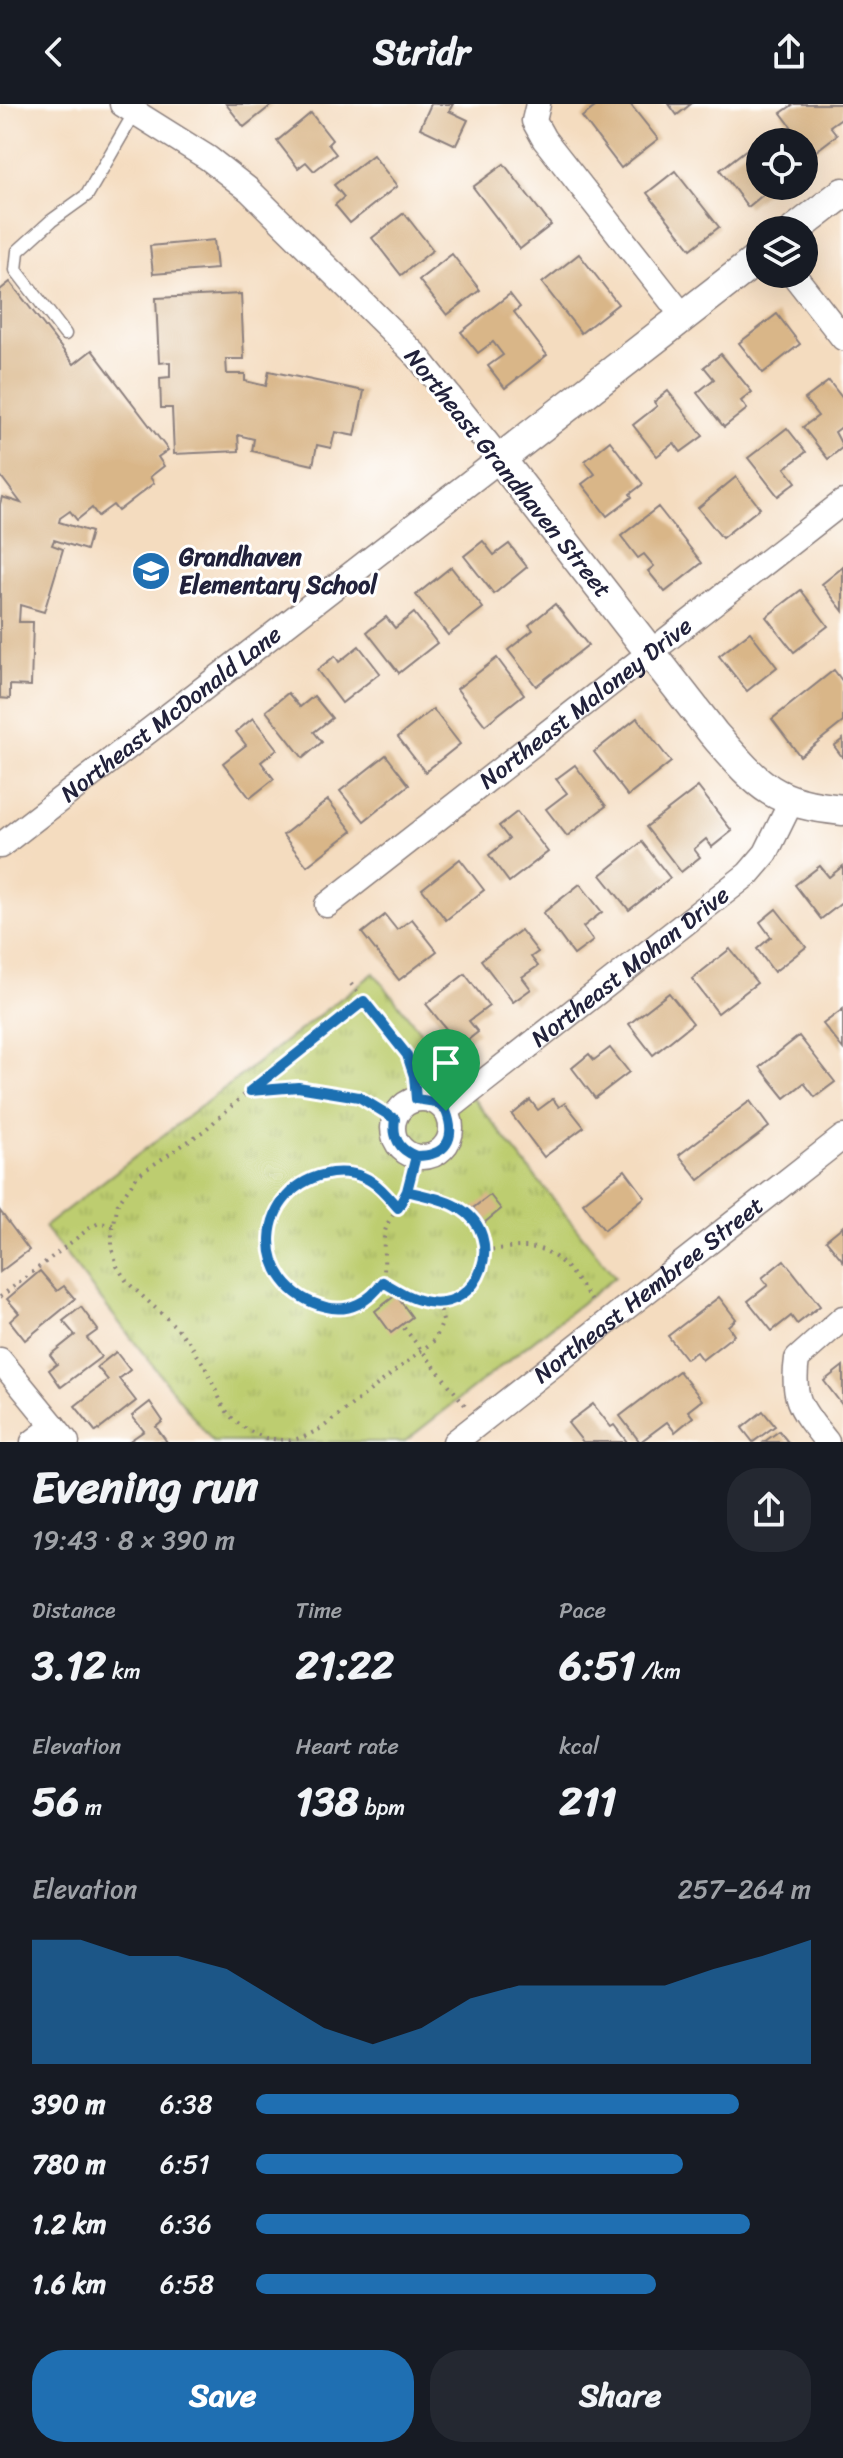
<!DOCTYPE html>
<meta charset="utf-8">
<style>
body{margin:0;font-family:Sriracha,sans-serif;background:#242831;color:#f1f3f6;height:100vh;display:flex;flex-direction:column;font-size:30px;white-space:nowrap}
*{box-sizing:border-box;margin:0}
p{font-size:26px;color:#9ea1a6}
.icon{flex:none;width:44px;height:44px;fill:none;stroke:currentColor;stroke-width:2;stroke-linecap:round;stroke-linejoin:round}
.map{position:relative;height:1338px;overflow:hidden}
.details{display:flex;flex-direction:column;background:#171b24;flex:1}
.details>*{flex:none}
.tools{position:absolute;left:746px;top:24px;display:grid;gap:16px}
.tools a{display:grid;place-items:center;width:72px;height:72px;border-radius:50%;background:#171b24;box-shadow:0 8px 32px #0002;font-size:40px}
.pin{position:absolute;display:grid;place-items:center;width:68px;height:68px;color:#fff;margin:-82px -34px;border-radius:50% 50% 50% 0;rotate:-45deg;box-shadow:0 0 8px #0007}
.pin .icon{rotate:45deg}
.round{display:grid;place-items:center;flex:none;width:84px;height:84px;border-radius:32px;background:#242831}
.overview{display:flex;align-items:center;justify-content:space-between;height:136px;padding:0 32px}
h1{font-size:44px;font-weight:800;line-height:60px}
.stats{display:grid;grid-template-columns:repeat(3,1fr);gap:12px;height:136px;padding:8px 32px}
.stats div{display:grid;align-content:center}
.stats b{font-size:40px;font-weight:800}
.stats small{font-size:22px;font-weight:400}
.stats p{font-size:22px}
.chart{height:224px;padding:16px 32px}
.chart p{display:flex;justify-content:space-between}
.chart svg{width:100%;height:144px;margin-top:8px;fill:#1f6fb2;opacity:.7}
.primary-button{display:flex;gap:16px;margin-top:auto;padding:16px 32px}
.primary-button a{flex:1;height:92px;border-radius:32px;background:#1f6fb2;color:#fff;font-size:32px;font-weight:800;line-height:92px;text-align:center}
.primary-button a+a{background:#242831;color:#f1f3f6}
ul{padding:0 32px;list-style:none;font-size:26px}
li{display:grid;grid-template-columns:128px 96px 1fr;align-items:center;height:60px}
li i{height:20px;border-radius:10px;background:#1f6fb2}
header{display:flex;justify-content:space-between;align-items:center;height:104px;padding:0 32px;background:#171b24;font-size:36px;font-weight:800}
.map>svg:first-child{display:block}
.grass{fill:url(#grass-tufts);stroke:#707855;stroke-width:2}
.building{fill:#d9b688}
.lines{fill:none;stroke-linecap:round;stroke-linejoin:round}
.service-casing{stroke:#8b7f7d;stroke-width:15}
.minor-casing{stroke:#8b7f7d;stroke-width:27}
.tertiary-casing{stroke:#8b7f7d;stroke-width:33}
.path{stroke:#8b7f7d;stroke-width:4;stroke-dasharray:2 6;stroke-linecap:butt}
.service{stroke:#fff;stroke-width:12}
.minor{stroke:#fff;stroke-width:24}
.tertiary{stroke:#fff;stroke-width:30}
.route-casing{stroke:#fff;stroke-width:16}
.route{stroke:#1f6fb2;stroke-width:10}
.labels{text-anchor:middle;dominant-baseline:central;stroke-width:6;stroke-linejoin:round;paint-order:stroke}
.street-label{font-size:24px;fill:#22223b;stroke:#fff}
.poi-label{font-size:24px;font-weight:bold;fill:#22223b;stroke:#fff;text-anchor:start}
</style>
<header><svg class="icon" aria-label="back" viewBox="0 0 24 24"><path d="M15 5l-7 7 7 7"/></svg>Stridr<svg class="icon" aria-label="share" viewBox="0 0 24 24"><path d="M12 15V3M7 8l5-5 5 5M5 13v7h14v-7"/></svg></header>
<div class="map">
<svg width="843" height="1338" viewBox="0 0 843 1338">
<defs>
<pattern id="grass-tufts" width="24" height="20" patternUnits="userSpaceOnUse" patternTransform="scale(2)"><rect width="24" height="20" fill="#bdcd6f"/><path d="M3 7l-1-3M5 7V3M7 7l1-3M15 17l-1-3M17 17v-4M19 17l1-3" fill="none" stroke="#a2b061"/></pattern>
</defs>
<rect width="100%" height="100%" fill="#fff"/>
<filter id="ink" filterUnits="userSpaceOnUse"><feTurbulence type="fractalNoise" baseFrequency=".0125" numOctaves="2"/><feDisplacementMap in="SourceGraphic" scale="16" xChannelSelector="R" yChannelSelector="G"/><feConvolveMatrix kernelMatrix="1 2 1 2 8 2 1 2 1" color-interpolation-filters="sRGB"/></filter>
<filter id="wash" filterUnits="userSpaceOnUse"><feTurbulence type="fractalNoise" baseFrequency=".006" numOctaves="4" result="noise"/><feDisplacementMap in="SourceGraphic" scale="32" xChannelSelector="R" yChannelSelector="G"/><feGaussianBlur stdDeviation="1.8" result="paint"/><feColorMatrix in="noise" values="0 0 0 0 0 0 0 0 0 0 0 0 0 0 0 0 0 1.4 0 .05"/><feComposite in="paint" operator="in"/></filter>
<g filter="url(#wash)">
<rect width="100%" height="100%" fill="#f4dcbf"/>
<!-- grass -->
<polygon class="grass" points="374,869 615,1173 404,1338 213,1338 44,1123"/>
<g id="blocks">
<!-- building -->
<g class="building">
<polygon points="226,0 273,0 244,23"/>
<polygon points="431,0 453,0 449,7 468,16 456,41 420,24"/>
<polygon points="599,0 630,0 658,35 621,64 582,13"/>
<polygon points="669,0 691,0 677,11"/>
<polygon points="794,0 843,0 843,13 830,22 837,31 812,50 781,9"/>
<polygon points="311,9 332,36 328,40 336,50 314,67 306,58 298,64 277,37"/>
<polygon points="765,31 771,38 760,38 760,82 774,82 748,103 720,66"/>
<polygon points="373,51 397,82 350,119 335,101 344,93 334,81"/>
<polygon points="504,60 551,121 520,145 473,83"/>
<polygon points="675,67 719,123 691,145 647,89"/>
<polygon points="404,109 433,146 401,171 372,134"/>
<polygon points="214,136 217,165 153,170 150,142"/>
<polygon points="452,150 480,186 447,211 419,176"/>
<polygon points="579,150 618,200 581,229 542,179"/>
<polygon points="10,178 74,260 92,246 168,346 158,353 164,362 150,373 154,379 118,407 113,401 98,412 92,404 77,416 70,407 60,414 59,418 91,428 86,446 54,436 52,441 63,445 44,508 20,501 19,518 33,518 31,582 10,581 10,595 0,594 0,400 2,393 21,399 0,371 0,186"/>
<polygon points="241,190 244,255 226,255 227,270 245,270 245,277 266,282 269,267 364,287 355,332 335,328 331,344 317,341 313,361 252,347 254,335 238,331 239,347 174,350 172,304 161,304 160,274 170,273 170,258 159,259 156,194"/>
<polygon points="510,190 520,203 514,208 547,251 505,284 488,262 503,251 493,238 478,249 461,228"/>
<polygon points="777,210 800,240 763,269 739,239"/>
<polygon points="721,250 752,288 741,297 747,305 724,323 697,289 714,275 704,263"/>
<polygon points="829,277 843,295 843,322 835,328 843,343 828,355 803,323 818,312 805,295"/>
<polygon points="668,287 703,332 681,348 674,339 657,352 633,321 657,302 654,298"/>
<polygon points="787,324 806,348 785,364 796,378 778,392 748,354"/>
<polygon points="610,337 643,380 630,390 632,393 607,412 582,380 595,370 585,357"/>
<polygon points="736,373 760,404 722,434 698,404"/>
<polygon points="658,403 702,459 665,488 648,467 654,462 644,450 638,454 621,432"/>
<polygon points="483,437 494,451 509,440 527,463 494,490 464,452"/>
<polygon points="451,463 483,504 448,531 416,491"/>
<polygon points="843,463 843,507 822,480"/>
<polygon points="801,486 828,522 794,548 766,513"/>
<polygon points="555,500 588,541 536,582 508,546 533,526 529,521"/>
<polygon points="414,509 437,539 399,569 367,528 386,513 395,524"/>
<polygon points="750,528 777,563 747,587 719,552"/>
<polygon points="359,542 380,569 342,599 317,566 335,552 339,558"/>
<polygon points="497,554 524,590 485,621 457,585"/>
<polygon points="834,566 843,578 843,618 800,652 772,615"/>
<polygon points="288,589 300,603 314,592 332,614 314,628 322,638 303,654 266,607"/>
<polygon points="433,605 460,640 425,668 398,633"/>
<polygon points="253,614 277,645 261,658 274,675 250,694 223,659 246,641 236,628"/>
<polygon points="637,614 671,658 628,692 594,648"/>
<polygon points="843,635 843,654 834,642"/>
<polygon points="386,651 409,681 364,717 340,687"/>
<polygon points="575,661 606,702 567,732 546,705 567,689 556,675"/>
<polygon points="698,683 732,727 712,743 706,735 694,745 700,753 681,768 646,723"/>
<polygon points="328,696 352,727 307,762 283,731"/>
<polygon points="517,708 548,748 509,778 489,751 509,735 499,722"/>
<polygon points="642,738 670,774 629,806 601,771"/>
<polygon points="460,755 484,786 446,816 422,785"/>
<polygon points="820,762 829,773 843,762 843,798 821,815 795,781"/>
<polygon points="580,780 602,808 583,823 593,837 574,851 543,809"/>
<polygon points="776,805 806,843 774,868 757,845 771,833 760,818"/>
<polygon points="385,811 397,826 412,815 437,847 399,876 362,829"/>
<polygon points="521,826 538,848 531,853 538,862 522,873 531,885 513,898 481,856"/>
<polygon points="730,845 757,879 718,909 692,875"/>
<polygon points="465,870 489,902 469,917 478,928 460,942 426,900"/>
<polygon points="669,889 693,919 653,951 629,920"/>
<polygon points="843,905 843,945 823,920"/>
<polygon points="799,932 835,978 815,993 804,979 785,994 760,963"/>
<polygon points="610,944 629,968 595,994 572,964 589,950 594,956"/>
<polygon points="553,995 559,1003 565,999 584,1023 544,1053 512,1011 530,996 538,1006"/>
<polygon points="750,997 769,1023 699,1076 679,1051"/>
<polygon points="625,1066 645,1093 604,1126 583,1099"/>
<polygon points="490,1091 501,1105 484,1119 473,1104"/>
<polygon points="0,1107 29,1146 0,1168"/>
<polygon points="843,1122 843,1157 826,1136"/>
<polygon points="784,1156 820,1202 797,1220 791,1212 772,1227 748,1197 768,1181 762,1174"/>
<polygon points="40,1167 57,1187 64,1182 75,1195 25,1236 10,1217 19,1209 7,1195"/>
<polygon points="396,1191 412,1213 391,1229 375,1207"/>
<polygon points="719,1193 736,1215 728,1222 734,1231 702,1256 696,1248 686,1255 668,1232"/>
<polygon points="81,1203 98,1226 87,1234 101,1253 61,1283 49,1266 57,1260 50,1251 75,1231 63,1217"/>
<polygon points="116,1248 130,1266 119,1275 136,1297 96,1328 75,1302 108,1276 97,1263"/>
<polygon points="843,1262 843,1302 824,1277"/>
<polygon points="679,1267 702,1296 688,1307 693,1313 675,1328 667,1318 640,1338 620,1312"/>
<polygon points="150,1298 163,1317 156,1323 167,1338 128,1338 144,1327 132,1312"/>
<polygon points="593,1300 611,1323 614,1321 627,1338 583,1338 568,1319"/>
<polygon points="763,1307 775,1322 753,1338 742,1324"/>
<polygon points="779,1327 788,1338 764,1338"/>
</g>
</g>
</g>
<g filter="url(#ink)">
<use href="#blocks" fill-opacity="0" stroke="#8b7f7d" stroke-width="2"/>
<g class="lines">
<defs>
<polyline id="service" points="65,230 16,166 18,147 51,117 87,91 135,8"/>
<g id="minor">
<polyline points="538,0 534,17 544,35 683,212"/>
<polyline points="793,170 843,234"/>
<path id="s1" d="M0 742 500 355 418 253 249 86 208 54 122 0"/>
<path id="s2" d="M327 801 843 398"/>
<circle cx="422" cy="1024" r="29"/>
<path id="s3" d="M446 1007 748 770 766 749 791 698"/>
<polyline points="0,1256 67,1338"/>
<polyline points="33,1338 54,1322"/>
<path id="s4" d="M455 1338 843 1033"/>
<path d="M827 1338C802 1306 791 1297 797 1255L843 1214"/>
</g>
<g id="tertiary">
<polyline points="795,126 843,89"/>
<path d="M760 153 500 355 713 629C759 682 771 699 843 706"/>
</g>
</defs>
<!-- service casing -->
<use href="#service" class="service-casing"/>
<!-- minor casing -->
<use href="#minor" class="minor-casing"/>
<!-- tertiary casing -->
<use href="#tertiary" class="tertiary-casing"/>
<!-- path -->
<g class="path">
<polyline points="351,880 407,951 412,962 416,995"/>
<polyline points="364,897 264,973 205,1026 138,1071 118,1099 112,1129 112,1143 117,1162 127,1178 176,1223 189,1238 204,1261 224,1304 233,1315 247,1326 266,1334 288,1337 304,1333 322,1324 435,1236 443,1217 439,1199"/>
<polyline points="253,986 298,983 359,993 395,1015"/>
<path d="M407 1087C448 1098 474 1101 486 1146 502 1145 521 1141 536 1144 563 1150 579 1180 594 1200"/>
<path d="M398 1104C377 1080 359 1064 326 1070 309 1073 290 1084 281 1099 239 1170 329 1238 375 1189 392 1171 379 1146 386 1124 390 1111 402 1101 407 1088 412 1076 413 1063 416 1052"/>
<path d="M383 1178C412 1194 439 1210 469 1185 481 1174 485 1162 486 1146"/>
<polyline points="0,1193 91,1123 99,1119 113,1121"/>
<polyline points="404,1224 465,1301"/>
</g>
<!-- service -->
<use href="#service" class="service"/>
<!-- minor -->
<use href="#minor" class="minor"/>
<!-- tertiary -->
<use href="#tertiary" class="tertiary"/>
</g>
</g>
<g class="lines" filter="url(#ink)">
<defs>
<path id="route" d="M446 1007 436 998 416 995 414 972 407 951 364 897 250 987 298 983 359 993 395 1015C392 1033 399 1046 416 1052L407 1087 398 1104C390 1095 382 1084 372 1078 361 1070 345 1067 332 1069 253 1081 248 1184 326 1203 349 1209 370 1197 383 1178 397 1186 412 1196 428 1198 481 1206 506 1133 461 1105 446 1095 425 1092 407 1087L416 1052C446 1052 457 1035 446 1007"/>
</defs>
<!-- route casing -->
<use href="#route" class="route-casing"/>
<!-- route -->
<use href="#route" class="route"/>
</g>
<!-- icons -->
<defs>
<symbol id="school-disc" viewBox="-11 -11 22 22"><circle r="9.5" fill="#1f6fb2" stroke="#fff"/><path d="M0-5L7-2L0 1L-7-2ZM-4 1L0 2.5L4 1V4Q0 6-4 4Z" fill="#fff"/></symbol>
</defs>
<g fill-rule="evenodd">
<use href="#school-disc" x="129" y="445" width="44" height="44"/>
</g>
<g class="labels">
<!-- street labels -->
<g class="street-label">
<text transform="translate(508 369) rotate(51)">Northeast Grandhaven Street</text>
<text stroke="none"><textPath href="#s2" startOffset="328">Northeast Maloney Drive</textPath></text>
<text stroke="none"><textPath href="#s1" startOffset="216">Northeast McDonald Lane</textPath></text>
<text stroke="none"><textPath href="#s3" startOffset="234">Northeast Mohan Drive</textPath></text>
<text stroke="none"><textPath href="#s4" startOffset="246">Northeast Hembree Street</textPath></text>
</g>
<!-- poi labels -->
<g class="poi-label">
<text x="179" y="453">Grandhaven<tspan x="179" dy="28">Elementary School</tspan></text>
</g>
</g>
</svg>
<div class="tools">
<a><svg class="icon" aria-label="locate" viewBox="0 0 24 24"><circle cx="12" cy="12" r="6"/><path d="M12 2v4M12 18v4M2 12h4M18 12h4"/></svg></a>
<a><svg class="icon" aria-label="layers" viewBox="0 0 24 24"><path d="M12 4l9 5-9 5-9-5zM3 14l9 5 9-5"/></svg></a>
</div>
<div class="pin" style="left:446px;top:1007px;background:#1e9e55"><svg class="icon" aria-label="arrive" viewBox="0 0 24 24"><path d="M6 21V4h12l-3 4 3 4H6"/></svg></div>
</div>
<section class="details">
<div class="overview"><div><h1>Evening run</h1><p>19:43 · 8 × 390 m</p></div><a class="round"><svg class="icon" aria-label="share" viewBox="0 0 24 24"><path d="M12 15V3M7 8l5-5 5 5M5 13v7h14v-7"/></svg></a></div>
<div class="stats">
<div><p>Distance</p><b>3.12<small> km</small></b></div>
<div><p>Time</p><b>21:22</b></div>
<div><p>Pace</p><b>6:51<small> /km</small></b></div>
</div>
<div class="stats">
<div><p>Elevation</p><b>56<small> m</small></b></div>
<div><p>Heart rate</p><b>138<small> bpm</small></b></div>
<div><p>kcal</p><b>211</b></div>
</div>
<div class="chart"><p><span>Elevation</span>257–264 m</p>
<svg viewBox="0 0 160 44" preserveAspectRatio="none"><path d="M0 44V6L10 6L20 11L30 11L40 15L50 24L60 33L70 38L80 33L90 24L100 20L110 20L120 20L130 20L140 15L150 11L160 6V44z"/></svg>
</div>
<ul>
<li><b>390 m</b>6:38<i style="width:87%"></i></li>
<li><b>780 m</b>6:51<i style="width:77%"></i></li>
<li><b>1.2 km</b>6:36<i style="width:89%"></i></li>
<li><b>1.6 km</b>6:58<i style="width:72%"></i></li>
</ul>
<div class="primary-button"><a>Save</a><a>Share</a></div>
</section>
